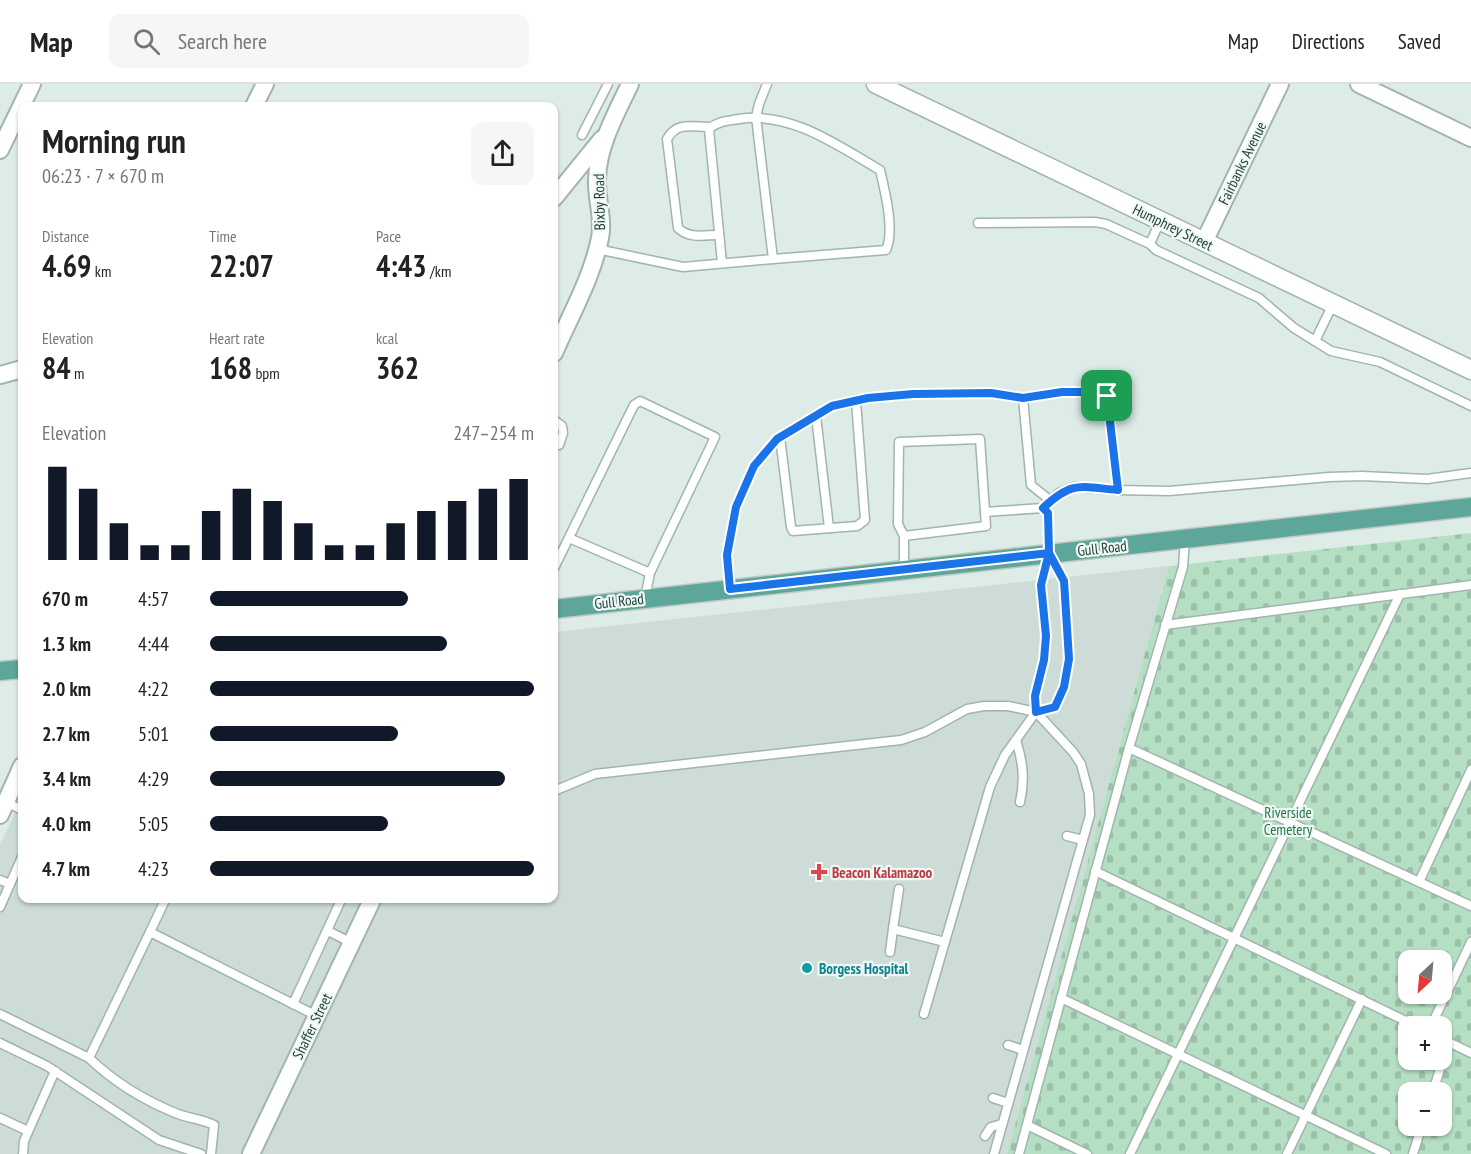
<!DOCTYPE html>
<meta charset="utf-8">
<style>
body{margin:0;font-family:"PT Sans Narrow",sans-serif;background:#f6f6f6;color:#222;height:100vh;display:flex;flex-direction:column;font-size:22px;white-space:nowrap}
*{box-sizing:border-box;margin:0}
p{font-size:20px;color:#767676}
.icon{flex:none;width:33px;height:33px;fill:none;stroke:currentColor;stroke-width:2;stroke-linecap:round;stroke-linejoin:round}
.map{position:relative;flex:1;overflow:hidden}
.panel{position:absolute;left:18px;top:18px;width:540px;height:801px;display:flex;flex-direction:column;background:#fff;border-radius:12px;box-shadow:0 2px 4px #0004}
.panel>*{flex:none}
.needle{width:39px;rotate:206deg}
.controls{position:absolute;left:1398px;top:866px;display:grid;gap:12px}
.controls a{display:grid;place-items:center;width:54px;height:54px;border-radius:12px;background:#fff;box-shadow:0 2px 4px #0004;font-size:30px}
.pin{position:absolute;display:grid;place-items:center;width:51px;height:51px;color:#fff;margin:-26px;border-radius:12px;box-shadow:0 3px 9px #0006}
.round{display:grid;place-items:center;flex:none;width:63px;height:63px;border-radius:12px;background:#f6f6f6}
.overview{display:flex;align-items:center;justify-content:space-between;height:102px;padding:0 24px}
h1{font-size:33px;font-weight:800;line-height:45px}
.metrics{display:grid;grid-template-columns:repeat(3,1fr);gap:9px;height:102px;padding:6px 24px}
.metrics div{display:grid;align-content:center}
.metrics b{font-size:30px;font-weight:800}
.metrics small{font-size:16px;font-weight:400}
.metrics p{font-size:16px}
.chart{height:168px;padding:12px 24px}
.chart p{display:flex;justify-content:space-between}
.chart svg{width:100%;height:108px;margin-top:6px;stroke:#111827;stroke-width:6}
ul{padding:0 24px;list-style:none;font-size:20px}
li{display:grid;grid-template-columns:96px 72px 1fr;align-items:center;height:45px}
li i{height:15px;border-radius:8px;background:#111827}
header{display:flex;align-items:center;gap:36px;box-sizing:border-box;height:84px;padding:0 30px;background:#fff;border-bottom:2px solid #e0e0e0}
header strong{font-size:28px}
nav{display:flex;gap:33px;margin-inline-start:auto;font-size:21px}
.search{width:420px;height:54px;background:#f6f6f6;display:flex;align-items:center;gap:15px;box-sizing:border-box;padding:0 21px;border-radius:12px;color:#767676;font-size:22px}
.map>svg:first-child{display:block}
.built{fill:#cddcd6}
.cemetery{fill:url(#cemetery-stones);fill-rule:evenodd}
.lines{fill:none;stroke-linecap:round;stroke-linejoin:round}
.service-casing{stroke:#a1b4af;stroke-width:11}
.minor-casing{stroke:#a1b4af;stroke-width:20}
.tertiary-casing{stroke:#a1b4af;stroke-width:21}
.primary-casing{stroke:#c0c9c7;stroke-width:21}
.service{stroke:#fff;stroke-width:8}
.minor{stroke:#fff;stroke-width:16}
.tertiary{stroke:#fff;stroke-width:18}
.primary{stroke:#5ea699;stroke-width:18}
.route-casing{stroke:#fff;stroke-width:12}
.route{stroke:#1a73e8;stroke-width:8}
.health-dot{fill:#e0444e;stroke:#eff8f4;stroke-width:2}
.culture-dot{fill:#0f9aa8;stroke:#eff8f4;stroke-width:2}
.labels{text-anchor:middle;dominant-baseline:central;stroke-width:4.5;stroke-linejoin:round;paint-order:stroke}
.street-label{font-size:15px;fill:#1e3d37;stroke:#eff8f4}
.park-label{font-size:15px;fill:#25784b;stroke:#eff8f4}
.health-label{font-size:15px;font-weight:bold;fill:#be3a42;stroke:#eff8f4;text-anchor:start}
.culture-label{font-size:15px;font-weight:bold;fill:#0d838f;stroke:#eff8f4;text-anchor:start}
</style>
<header>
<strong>Map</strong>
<div class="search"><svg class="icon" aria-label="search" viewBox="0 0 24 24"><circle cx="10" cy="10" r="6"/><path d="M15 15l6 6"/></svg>Search here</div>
<nav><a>Map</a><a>Directions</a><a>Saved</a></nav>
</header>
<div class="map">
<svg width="1471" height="1070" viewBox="0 0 1471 1070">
<defs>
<pattern id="cemetery-stones" width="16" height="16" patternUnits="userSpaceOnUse" patternTransform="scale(1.5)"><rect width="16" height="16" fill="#b5dfc3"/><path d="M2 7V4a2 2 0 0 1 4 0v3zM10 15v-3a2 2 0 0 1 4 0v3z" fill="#9bc0a8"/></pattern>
</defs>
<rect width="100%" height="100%" fill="#deece7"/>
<!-- built -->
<polygon class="built" points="1169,482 1007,1070 0,1070 0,761 22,713 22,814 554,814 554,548"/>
<!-- cemetery -->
<path class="cemetery" d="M1471 449V1070H1007L1169 482ZM1408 876H1442V909H1408ZM1408 942H1442V975H1408ZM1408 1008H1442V1041H1408Z"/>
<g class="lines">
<defs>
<g id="service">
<path d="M711 43C692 43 677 37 667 55L678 144C689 155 704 151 719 151"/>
<polyline points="582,51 608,0"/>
<polyline points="1160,137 1150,160 1156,166 1259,214 1294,244 1315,257"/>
<polyline points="978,139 1095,138 1106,140 1150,160"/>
<polyline points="597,165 683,183 773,175 756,33 759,20 767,0"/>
<path d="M722 179 709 45C718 37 727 37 739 35 790 27 837 61 880 86 885 107 895 147 886 166L773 175"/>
<polyline points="1333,220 1315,257 1331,267 1380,278 1471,322"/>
<polyline points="1023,314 1031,401 1051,417"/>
<polyline points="816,332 829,444"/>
<polyline points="554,336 562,342 563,349 559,361"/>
<polyline points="780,353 791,443 793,447 857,442 865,436 856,317"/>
<polyline points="1043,424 1059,409 1073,403 1118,406 1169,407 1329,393 1362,392 1427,395 1471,389"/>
<polyline points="985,428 1043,424 1048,429 1049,469 1041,501 1046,552 1044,576 1035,612 1036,628 1073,668 1081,680 1089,710 1090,731 994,1070"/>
<polyline points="904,452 898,440 899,358 980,355 986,442 904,452 904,485"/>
<polyline points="569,454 650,489"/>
<polyline points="554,484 634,321 640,317 715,353 650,489 645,514"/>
<polyline points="730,505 727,471 736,423 754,382 777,355 832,322 868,314 913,310 991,309 1023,314 1062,308 1098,307 1107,312 1118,406"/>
<polyline points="1165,541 1471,501"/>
<path d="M1016 656C1023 678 1025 696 1020 718"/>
<polyline points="1129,664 1471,822"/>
<polyline points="554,707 595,690 901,656 925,648 967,625 984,622 1008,622 1036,628 1055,623 1064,603 1069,575 1064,497 1049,470"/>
<polyline points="6,718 22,726"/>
<polyline points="1067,752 1083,756"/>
<polyline points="1095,787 1416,942"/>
<polyline points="0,796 10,800"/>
<polyline points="1419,798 1471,686"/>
<polyline points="899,805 893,845 945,858"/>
<polyline points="0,823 22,773"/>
<polyline points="328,847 352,859"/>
<polyline points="150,848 166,814"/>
<polyline points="890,868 893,845"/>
<polyline points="1061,914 1386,1070"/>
<polyline points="293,920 342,814"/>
<polyline points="0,930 89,974 150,848 317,932"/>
<polyline points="924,930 990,703 1005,671 1036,628"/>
<polyline points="1431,942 1471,858"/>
<polyline points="1442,955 1471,969"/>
<polyline points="0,959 47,982 159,1056 201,1070"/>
<polyline points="1008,961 1023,966"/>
<path d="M89 974C114 998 142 1015 173 1028 186 1034 202 1035 214 1041L211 1070"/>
<polyline points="1433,1008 1448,958"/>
<polyline points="993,1014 1008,1019"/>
<polyline points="0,1034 28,1047"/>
<polyline points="1027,1041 1087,1070"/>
<polyline points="985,1052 991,1043 1002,1040"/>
<polyline points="23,1070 24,1057 55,987"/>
<polyline points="1019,1070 1129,664 1183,483 1185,455"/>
<polyline points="1130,1070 1400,510"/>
<polyline points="1287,1070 1362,915"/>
<polyline points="1413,1070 1422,1041"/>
</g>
<g id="minor">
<polyline points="1359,0 1471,54"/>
<polyline points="254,22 265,0"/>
<polyline points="0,66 32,0"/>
<polyline points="554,114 602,55"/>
<polyline points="1204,158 1280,0"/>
<path d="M554 269C570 232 592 194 600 154 604 135 596 114 597 95 598 61 616 30 630 0"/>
<polyline points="0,291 22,285"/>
<polyline points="0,731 22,682"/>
<polyline points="251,1070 373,814"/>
</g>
<polyline id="tertiary" points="876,0 1471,286"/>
<g id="primary">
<polyline points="554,525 1471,423"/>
<polyline points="0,587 22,585"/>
</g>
</defs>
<!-- service casing -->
<use href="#service" class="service-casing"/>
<!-- minor casing -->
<use href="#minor" class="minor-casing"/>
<!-- tertiary casing -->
<use href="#tertiary" class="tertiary-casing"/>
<!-- primary casing -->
<use href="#primary" class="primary-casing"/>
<!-- service -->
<use href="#service" class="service"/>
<!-- minor -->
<use href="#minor" class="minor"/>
<!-- tertiary -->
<use href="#tertiary" class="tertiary"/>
<!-- primary -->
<use href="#primary" class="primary"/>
</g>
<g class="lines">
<defs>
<path id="route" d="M1107 312 1098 308H1062L1023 314 991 309 913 310 868 314 832 322 777 355 754 382 736 423 727 471 730 505 1049 469 1041 501 1046 552 1044 576 1035 612 1036 628 1055 623 1064 603 1069 575 1064 497 1049 469 1048 429 1043 424C1073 396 1080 403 1118 406L1107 312"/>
</defs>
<!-- route casing -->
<use href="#route" class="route-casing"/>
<!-- route -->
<use href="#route" class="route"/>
</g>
<!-- markers -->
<path class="health-dot" d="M816 779h6v6h6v6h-6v6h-6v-6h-6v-6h6z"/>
<circle class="culture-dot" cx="807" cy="884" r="6"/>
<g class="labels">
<!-- street labels -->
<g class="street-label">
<text transform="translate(1242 79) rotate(-64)">Fairbanks Avenue</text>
<text transform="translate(599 118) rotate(-91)">Bixby Road</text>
<text transform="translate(1173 143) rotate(26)">Humphrey Street</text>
<text transform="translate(1102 464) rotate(-6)">Gull Road</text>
<text transform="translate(619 517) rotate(-6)">Gull Road</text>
<text transform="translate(312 942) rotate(-64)">Shaffer Street</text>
</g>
<!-- park labels -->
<g class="park-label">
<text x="1288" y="728">Riverside<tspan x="1288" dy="17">Cemetery</tspan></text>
</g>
<!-- health labels -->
<g class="health-label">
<text x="832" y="788">Beacon Kalamazoo</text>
</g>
<!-- culture labels -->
<g class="culture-label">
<text x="819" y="884">Borgess Hospital</text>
</g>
</g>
</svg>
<div class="controls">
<a><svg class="needle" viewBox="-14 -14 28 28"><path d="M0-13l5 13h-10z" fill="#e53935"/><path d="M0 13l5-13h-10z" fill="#767676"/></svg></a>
<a>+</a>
<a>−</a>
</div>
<div class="pin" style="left:1107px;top:312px;background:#1e9e55"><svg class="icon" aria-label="arrive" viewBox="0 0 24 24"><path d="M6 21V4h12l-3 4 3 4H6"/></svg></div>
<section class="panel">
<div class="overview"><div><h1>Morning run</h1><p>06:23 · 7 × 670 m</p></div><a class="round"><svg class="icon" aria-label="share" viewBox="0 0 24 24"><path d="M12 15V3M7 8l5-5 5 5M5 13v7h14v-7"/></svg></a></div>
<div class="metrics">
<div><p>Distance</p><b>4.69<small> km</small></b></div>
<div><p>Time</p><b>22:07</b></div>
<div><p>Pace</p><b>4:43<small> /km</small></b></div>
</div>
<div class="metrics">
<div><p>Elevation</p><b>84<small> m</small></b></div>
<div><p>Heart rate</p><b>168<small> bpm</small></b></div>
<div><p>kcal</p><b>362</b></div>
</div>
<div class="chart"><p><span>Elevation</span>247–254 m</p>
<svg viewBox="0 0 160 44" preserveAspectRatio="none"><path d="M5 44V6M15 44V15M25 44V29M35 44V38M45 44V38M55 44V24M65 44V15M75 44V20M85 44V29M95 44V38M105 44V38M115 44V29M125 44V24M135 44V20M145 44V15M155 44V11"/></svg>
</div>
<ul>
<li><b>670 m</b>4:57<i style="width:61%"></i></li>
<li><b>1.3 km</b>4:44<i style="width:73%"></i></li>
<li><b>2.0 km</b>4:22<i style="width:100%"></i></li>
<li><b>2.7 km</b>5:01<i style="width:58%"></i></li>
<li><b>3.4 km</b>4:29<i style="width:91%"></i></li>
<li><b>4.0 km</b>5:05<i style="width:55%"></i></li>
<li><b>4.7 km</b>4:23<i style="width:100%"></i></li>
</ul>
</section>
</div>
